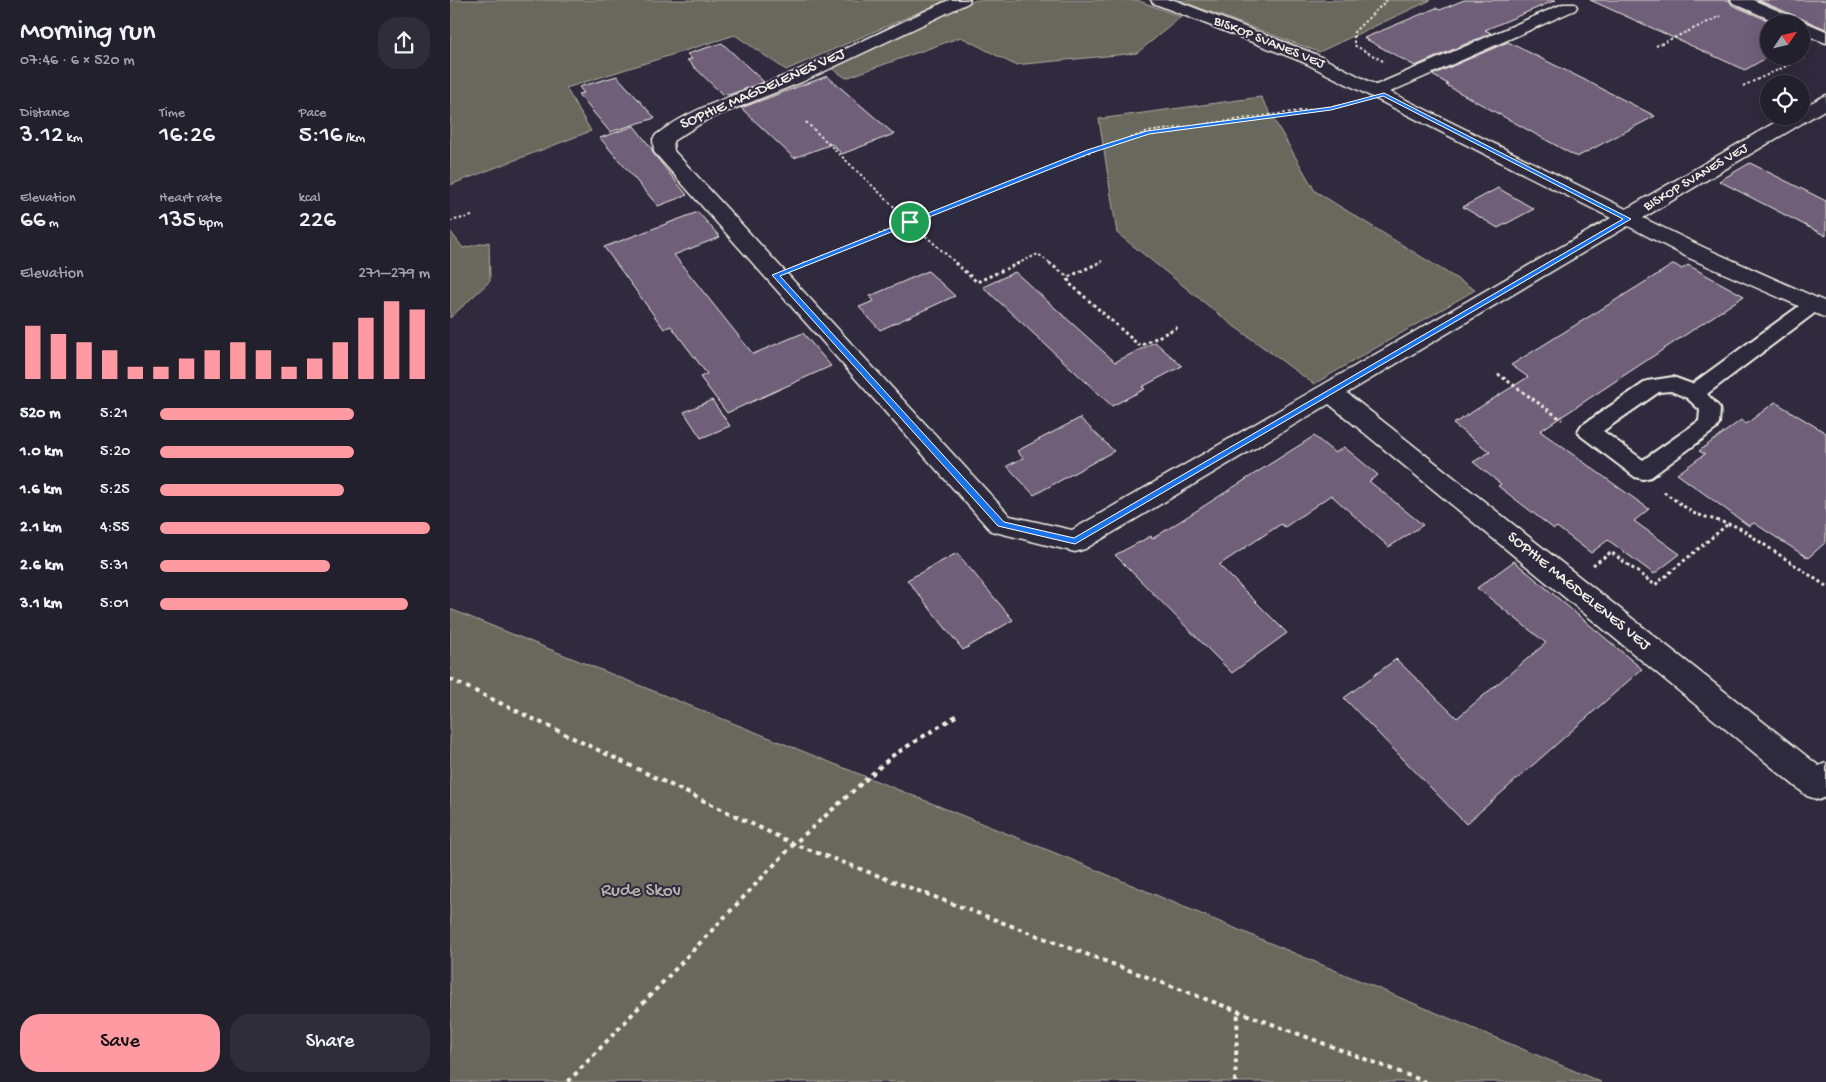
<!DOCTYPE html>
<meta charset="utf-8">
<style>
body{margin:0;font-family:"Gochi Hand",sans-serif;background:#2f2d3a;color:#f1f3f6;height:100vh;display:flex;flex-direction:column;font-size:19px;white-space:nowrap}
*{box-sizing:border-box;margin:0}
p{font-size:16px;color:#a3a3aa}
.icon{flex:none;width:28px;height:28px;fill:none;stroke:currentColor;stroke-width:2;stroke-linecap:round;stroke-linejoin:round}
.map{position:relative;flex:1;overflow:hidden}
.panel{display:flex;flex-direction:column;background:#23202e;width:450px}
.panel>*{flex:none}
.needle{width:32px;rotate:55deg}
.controls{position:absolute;left:1310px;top:15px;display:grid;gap:10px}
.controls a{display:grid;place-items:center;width:50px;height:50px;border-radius:50%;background:#23202e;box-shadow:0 5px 20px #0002,0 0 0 1px #403e4a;font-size:25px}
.pin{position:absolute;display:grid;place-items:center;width:42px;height:42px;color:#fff;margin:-21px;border:2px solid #fff;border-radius:50%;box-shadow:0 1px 5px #0007}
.round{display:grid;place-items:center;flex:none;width:52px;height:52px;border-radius:20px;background:#2f2d3a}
.headline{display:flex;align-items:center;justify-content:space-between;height:85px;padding:0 20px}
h1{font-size:28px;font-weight:600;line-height:38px}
.metrics{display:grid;grid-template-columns:repeat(3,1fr);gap:8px;height:85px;padding:5px 20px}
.metrics div{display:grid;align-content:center}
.metrics b{font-size:25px;font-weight:600}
.metrics small{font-size:14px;font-weight:400}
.metrics p{font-size:14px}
.chart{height:140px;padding:10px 20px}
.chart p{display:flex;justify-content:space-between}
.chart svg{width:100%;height:90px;margin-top:5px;stroke:#ff9aa2;stroke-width:6}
.primary-button{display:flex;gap:10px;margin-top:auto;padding:10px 20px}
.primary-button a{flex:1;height:58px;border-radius:20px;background:#ff9aa2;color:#111;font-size:20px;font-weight:600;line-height:58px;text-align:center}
.primary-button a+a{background:#2f2d3a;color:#f1f3f6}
ul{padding:0 20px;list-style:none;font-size:16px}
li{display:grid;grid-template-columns:80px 60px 1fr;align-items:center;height:38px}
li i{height:12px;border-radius:6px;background:#ff9aa2}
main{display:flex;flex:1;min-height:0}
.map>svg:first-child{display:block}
.green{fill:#68695b;stroke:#aeada2}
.building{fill:#705f79;stroke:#f4f1e8}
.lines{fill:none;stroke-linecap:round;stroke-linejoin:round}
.service-casing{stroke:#f4f1e8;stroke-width:4}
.minor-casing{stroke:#f4f1e8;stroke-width:3}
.path-far2{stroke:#f4f1e8;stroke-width:2;stroke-dasharray:2.5 2.5;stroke-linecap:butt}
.path-far1{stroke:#f4f1e8;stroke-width:3;stroke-dasharray:3 3;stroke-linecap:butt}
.path{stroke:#f4f1e8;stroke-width:4;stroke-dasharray:4.5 4.5;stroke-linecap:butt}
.service{fill:#2f2a3d;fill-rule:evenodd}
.minor{fill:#2f2a3d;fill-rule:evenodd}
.route{fill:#1a73e8;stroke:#fff;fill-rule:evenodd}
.labels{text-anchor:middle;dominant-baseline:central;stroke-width:4;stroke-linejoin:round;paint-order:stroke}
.far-street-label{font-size:14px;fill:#f4f1e8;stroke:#2f2a3d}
.street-label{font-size:16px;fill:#f4f1e8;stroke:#2f2a3d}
.near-park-label{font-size:19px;fill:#b5b4a9;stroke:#2f2a3d}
</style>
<main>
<section class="panel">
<div class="headline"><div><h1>Morning run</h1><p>07:46 · 6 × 520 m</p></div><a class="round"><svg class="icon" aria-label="share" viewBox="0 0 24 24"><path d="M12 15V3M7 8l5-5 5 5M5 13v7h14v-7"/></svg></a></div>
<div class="metrics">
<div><p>Distance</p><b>3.12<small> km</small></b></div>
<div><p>Time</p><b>16:26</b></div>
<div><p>Pace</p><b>5:16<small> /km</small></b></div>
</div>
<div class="metrics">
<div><p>Elevation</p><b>66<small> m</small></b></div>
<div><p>Heart rate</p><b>135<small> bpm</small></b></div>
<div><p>kcal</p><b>226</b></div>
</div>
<div class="chart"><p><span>Elevation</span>271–279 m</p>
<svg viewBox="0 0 160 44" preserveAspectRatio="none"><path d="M5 44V18M15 44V22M25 44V26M35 44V30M45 44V38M55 44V38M65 44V34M75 44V30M85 44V26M95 44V30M105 44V38M115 44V34M125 44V26M135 44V14M145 44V6M155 44V10"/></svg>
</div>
<ul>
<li><b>520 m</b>5:21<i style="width:72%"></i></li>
<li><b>1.0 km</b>5:20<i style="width:72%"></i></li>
<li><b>1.6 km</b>5:25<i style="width:68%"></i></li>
<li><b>2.1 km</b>4:55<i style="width:100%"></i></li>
<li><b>2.6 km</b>5:31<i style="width:63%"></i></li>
<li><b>3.1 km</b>5:01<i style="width:92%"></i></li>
</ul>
<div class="primary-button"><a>Save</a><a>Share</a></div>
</section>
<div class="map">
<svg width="1376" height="1082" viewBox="0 0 1376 1082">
<rect width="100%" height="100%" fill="#2f2a3d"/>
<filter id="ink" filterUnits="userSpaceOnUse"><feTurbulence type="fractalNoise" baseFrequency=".02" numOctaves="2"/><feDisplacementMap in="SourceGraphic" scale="10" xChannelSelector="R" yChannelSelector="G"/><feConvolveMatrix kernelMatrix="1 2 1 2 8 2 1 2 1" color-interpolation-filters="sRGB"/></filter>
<g filter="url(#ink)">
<!-- green -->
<g class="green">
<polygon points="0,0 497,0 336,70 285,35 116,88 141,131 0,185"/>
<polygon points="526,0 687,0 731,17 687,53 565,65 511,37 396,78 378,66"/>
<polygon points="728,0 981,0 869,52"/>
<polygon points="811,97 865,191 1025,290 864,384 785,327 667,233 649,119"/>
<polygon points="0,231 13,248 39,242 40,281 0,318"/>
<polygon points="0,609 620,859 1151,1082 0,1082"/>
</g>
<!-- building -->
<g class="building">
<polygon points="1014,0 1106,0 1035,30 1041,33 965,66 914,38 986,8 990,10"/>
<polygon points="1140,0 1279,0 1282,5 1326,24 1319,24 1319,56 1335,56 1324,62 1316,58 1295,70"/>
<polygon points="1308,0 1376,0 1376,29"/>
<polygon points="1058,42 1137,81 1205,116 1127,157 996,85 998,84 982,75"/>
<polygon points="272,43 314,82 278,95 276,94 273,95 237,60 242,59 237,54"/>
<polygon points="167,76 205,118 160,132 128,94 134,93 129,87"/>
<polygon points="377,76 444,134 392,154 382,144 344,158 291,108"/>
<polygon points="184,126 202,149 203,153 237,195 208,206 150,138"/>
<polygon points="1300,163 1376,201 1376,236 1269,181"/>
<polygon points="1048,188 1084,209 1048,228 1013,207"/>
<polygon points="248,212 270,237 224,255 303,354 353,333 381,366 277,413 250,377 257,374 221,326 214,329 154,247"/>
<polygon points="1224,264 1232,269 1238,265 1294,296 1090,431 1199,509 1184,521 1230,554 1204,574 1158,540 1141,553 1107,527 1104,529 1048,486 1051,484 1023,462 1040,452 1003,424 1078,377 1061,365"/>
<polygon points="478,271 505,296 430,330 409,307 424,301 420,296"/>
<polygon points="565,272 665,362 705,342 732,366 692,387 695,389 662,406 533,287"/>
<polygon points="262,400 280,426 251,438 234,412"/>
<polygon points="1325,402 1376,433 1376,542 1358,558 1304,523 1299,526 1227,474 1255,454 1249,451 1291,420 1296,424"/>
<polygon points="630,418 664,451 584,495 557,466 573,458 567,451"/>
<polygon points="864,436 885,453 894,447 928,475 919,481 973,525 939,547 881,495 835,527 831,524 769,565 837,633 782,673 665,555 701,536 702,539"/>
<polygon points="507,553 563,620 513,650 457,580"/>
<polygon points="1064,561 1192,669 1016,824 894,698 946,659 1007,718 1096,643 1027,588"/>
</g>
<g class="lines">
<defs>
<path id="service" d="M1363 299 1370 301 1372 305 1370 309 1257 394 1270 408 1269 424 1266 429 1201 477 1193 479 1185 477 1131 436 1128 431 1131 426 1197 381 1223 377 1242 384 1356 301ZM1221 391 1237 398 1250 410 1249 421 1193 460 1153 431 1209 392Z"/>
<g id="minor">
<path d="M499 0H520L518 3 352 82 258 119 223 141 224 151 560 516 622 530 1161 218 853 62 703 3 701 0H724L865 54 926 85 1113 4H1125L1127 7 1125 10 940 92 1176 209 1336 116H1351V108L1376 95V109L1193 218 1255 248 1376 302V318L1239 258 1178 226 897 393 1369 766 1376 763V797L1369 800 1357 796 879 404 635 549 625 552 541 531 204 152 203 139 206 135C245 105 292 94 337 75 392 52 445 25 499 0Z"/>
<polygon points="1281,0 1303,0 1376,31 1376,43 1351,33 1351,24 1331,24 1283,3"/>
</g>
</defs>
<!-- service casing -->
<use href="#service" class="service-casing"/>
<!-- minor casing -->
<use href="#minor" class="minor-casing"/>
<!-- path-far2 -->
<g class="path-far2">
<polyline points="1206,46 1271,16"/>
<polyline points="933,61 904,45 904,32 937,0"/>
<polyline points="1293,86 1356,57"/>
<polyline points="356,122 460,222 507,264"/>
<polyline points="0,221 22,216"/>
<polyline points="354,264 639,152 698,132 894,105"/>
<polyline points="567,264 588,254 601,264"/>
<polyline points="646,264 652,261"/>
</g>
<!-- path-far1 -->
<g class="path-far1">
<polyline points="505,263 527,282 569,263"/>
<polyline points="599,263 618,277"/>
<polyline points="649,263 618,277 619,283 690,346 730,326"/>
<polyline points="354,264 358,263"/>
<polyline points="1048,374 1112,420"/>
<polyline points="1214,492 1243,513 1288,527 1376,586"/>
<polyline points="1143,565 1161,552 1205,585 1278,524"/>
</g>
<!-- path -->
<g class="path">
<polyline points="0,679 344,844 976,1082"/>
<polyline points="118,1082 344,844 442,756 509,714"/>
<polyline points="785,1082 788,1010"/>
</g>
<!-- service -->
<use href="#service" class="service"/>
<!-- minor -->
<use href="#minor" class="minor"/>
</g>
</g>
<!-- route -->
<path class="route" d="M934 93 1181 219 625 544 548 526 322 275 637 150 697 131 881 107ZM933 96 1173 219 624 538 554 522 330 276 641 153 699 134 881 110Z"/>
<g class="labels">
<!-- far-street labels -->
<g class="far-street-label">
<text transform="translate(819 43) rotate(22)">BISKOP SVANES VEJ</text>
<text transform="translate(1246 178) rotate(-31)">BISKOP SVANES VEJ</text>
</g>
<!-- street labels -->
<g class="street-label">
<text transform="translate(313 90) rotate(-24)">SOPHIE MAGDELENES VEJ</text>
<text transform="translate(1128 592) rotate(39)">SOPHIE MAGDELENES VEJ</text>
</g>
<!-- near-park labels -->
<g class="near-park-label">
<text x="191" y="891">Rude Skov</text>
</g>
</g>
</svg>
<div class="controls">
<a><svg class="needle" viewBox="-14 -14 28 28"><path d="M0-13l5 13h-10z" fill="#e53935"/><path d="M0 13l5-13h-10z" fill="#a3a3aa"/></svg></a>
<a><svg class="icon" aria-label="locate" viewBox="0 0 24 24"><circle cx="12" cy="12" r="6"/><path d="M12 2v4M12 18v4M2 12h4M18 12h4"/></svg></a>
</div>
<div class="pin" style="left:460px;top:222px;background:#1e9e55"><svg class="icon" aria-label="arrive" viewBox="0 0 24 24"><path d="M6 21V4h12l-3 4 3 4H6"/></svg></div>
</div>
</main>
